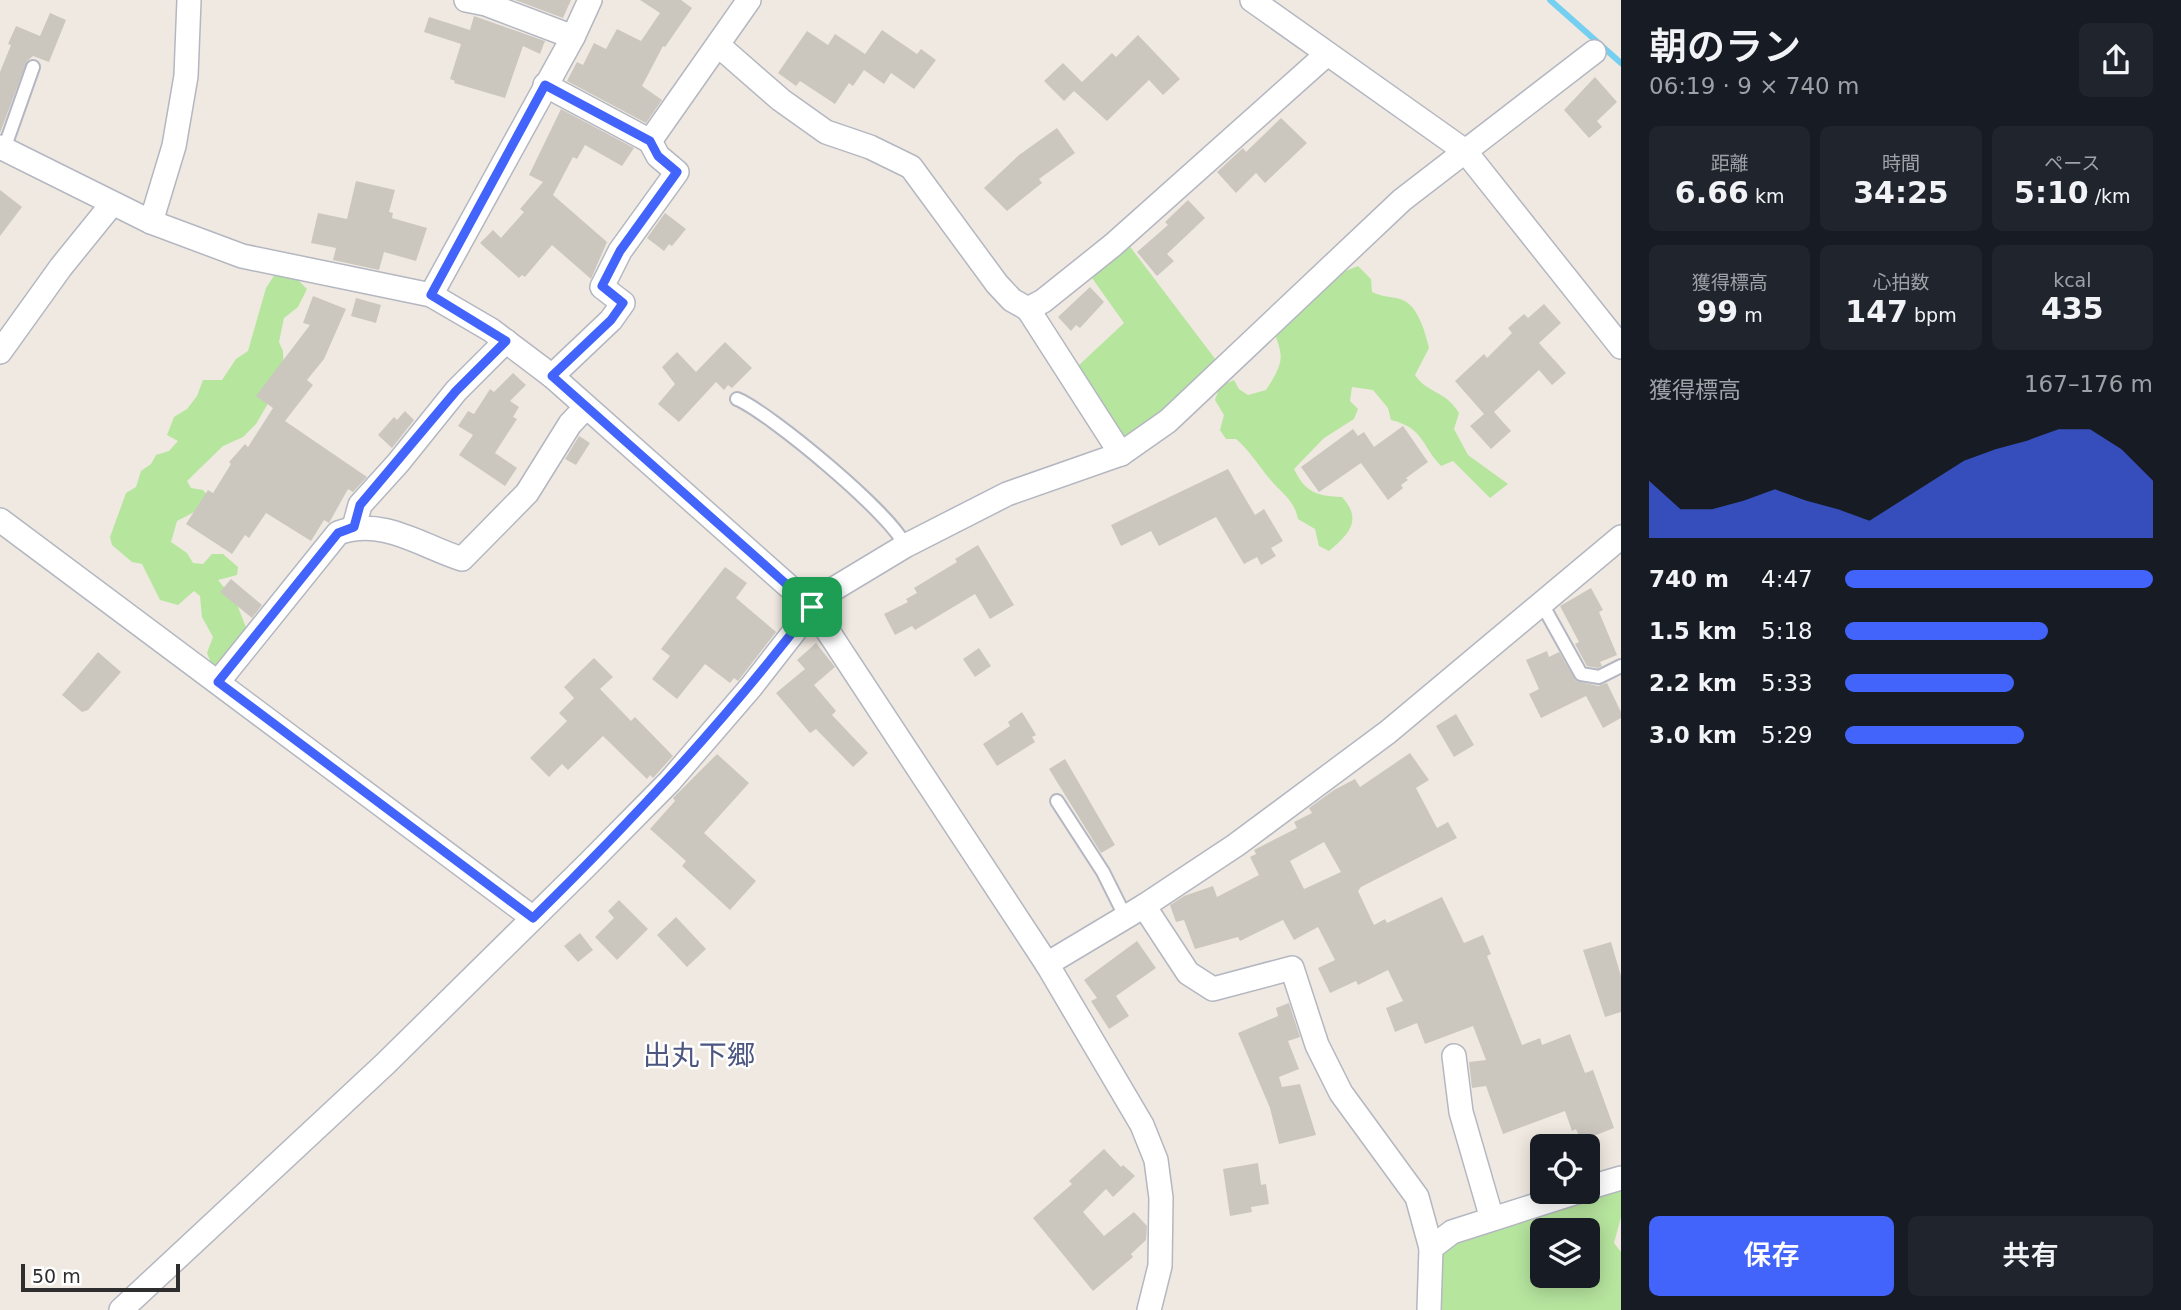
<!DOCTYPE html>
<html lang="ja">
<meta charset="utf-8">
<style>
body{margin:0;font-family:"DejaVu Sans","Noto Sans JP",sans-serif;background:#20242c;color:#f1f3f6;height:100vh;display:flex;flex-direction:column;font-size:26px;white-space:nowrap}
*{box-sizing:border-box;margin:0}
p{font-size:23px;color:#9ea1a6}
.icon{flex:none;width:38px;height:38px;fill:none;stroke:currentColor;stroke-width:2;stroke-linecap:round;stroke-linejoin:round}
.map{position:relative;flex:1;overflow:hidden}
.sheet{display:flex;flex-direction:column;background:#171b24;width:560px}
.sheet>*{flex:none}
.fabs{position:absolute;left:1530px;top:1134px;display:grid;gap:14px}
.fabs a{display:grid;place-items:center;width:70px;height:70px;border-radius:10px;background:#171b24;box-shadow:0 4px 18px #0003;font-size:35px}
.scale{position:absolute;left:21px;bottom:18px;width:159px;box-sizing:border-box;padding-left:7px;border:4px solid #2e2e2e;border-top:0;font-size:19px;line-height:24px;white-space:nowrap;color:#2e2e2e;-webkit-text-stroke:5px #fff;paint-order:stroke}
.pin{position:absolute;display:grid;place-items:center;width:60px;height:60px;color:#fff;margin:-30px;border-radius:14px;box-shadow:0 4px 10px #0006}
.round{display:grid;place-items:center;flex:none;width:74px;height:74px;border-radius:10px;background:#20242c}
.overview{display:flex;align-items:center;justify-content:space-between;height:119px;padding:0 28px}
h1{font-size:38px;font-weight:600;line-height:52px}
.figures{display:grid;grid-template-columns:repeat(3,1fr);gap:10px;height:119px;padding:7px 28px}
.figures div{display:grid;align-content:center;border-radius:10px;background:#20242c;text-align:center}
.figures b{font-size:30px;font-weight:600}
.figures small{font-size:19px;font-weight:400}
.figures p{font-size:19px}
.chart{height:196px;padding:14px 28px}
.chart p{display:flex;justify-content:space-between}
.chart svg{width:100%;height:126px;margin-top:7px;fill:#4264fb;opacity:.7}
.primary-button{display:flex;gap:14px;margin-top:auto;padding:14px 28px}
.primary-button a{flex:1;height:80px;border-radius:10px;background:#4264fb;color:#fff;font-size:28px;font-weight:600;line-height:80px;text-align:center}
.primary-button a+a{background:#20242c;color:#f1f3f6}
ul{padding:0 28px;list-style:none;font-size:23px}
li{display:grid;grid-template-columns:112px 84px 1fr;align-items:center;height:52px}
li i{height:18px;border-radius:9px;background:#4264fb}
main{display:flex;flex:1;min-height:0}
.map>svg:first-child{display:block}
.green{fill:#b6e59e;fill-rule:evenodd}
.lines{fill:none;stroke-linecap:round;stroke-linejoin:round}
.stream{stroke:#75cff0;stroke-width:6}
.building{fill:#cbc7bf;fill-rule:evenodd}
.service-casing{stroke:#b4b7c1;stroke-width:16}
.minor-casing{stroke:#b4b7c1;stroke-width:26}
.service{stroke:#fff;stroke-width:12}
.minor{stroke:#fff;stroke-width:23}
.route-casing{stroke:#fff;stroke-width:14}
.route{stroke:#4264fb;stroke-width:9}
.labels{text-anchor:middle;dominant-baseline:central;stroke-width:5;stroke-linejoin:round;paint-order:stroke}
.quarter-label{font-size:28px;fill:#4d5680;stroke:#fff}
</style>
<main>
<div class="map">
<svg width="1621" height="1310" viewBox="0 0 1621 1310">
<rect width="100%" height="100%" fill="#efe9e1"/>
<!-- green -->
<g class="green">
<polygon points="1128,244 1219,364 1165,412 1127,440 1078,366 1124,323 1092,278"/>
<path d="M1358 266 1371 279 1372 292C1386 298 1389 296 1400 299 1418 304 1425 332 1429 348L1415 375C1429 395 1444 389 1459 413L1454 429 1468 455 1508 484 1490 498 1453 461 1441 466C1421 445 1424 428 1391 420L1388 408 1373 390 1352 387 1350 401 1358 409 1354 419 1324 438 1294 469C1305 492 1316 496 1342 497 1363 520 1349 534 1329 551L1319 546 1315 529 1298 519C1294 499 1281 493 1269 478 1258 465 1250 451 1236 439H1226L1220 430 1224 415 1215 400 1220 386 1234 380 1239 389 1248 395 1266 390C1291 352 1278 355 1271 316L1280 298 1289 296 1312 301 1343 272Z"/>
<polygon points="275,274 298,280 307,289 298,307 284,318 279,342 283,351 284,376 256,424 243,437 223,446 187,481 191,488 203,490 209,497 200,509 177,521 171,542 187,553 193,563 203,564 212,554 223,554 238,567 237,575 218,580 236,602 249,635 216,676 207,653 213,637 202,617 200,596 194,591 178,605 160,600 142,564 132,562 112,545 110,537 126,493 136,487 141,471 151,464 156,455 169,451 178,441 167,435 174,417 187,409 197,396 203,380 222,380 236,359 248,351 266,288"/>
<path d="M1621 1186V1217L1614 1243 1621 1252V1310H1434L1438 1249ZM1542 1230H1587V1276H1542Z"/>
</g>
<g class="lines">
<!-- stream -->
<polyline class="stream" points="1550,0 1621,63"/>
</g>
<!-- building -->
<g class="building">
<polygon points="515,0 571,0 563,18"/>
<polygon points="640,0 681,0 692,8 665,47 663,46 642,86 662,100 646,123 567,81 577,62 583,65 594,43 606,49 617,29 641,41 660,13"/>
<polygon points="50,13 66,20 49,62 33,56 27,61 0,133 0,72 11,45 8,44 16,26 40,36"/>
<polygon points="474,16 545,41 540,54 523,46 505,98 454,83 455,81 450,79 461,44 424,32 429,17 470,30"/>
<polygon points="882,30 917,54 921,49 936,60 914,89 891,73 884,84 864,70 853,86 849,83 835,104 800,81 796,86 778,73 807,31 828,45 835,34 865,54"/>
<polygon points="1138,35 1180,79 1163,95 1149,80 1107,121 1074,91 1064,101 1044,81 1063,63 1082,82 1112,53 1116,57"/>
<polygon points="1595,77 1617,102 1597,121 1602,127 1589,138 1564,110"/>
<polygon points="561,109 634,148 622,166 585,145 577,159 573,157 553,195 607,242 591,279 552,245 525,277 522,275 519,278 480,243 493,230 501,238 524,212 520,209 543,182 529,175"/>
<polygon points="1281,118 1307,143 1265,183 1256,173 1236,193 1217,172 1243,148 1246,152"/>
<polygon points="1057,128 1075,153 1039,179 1042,183 1007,211 984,188 1019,155"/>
<polygon points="356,181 395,190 389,212 393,213 392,218 427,228 416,261 384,252 379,270 333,260 336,248 311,243 318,213 347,219"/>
<polygon points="0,190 22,207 0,236"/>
<polygon points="1188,200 1205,218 1167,254 1174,261 1157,276 1137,252 1168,225 1165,222"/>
<polygon points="665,213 686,229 672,246 669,244 664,251 647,238"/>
<polygon points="1090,287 1104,302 1080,328 1076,325 1071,331 1058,317"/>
<polygon points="313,296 346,309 324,359 307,380 313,385 285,421 367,477 353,492 348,489 329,523 324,520 311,541 266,513 249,538 245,535 232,554 186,524 208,490 213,493 231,464 229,462 245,444 248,447 273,408 256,396 310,325 303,323"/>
<polygon points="356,298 381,305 376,323 351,316"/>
<polygon points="1544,304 1561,323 1539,343 1566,373 1552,385 1539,370 1494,412 1511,431 1491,449 1470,426 1484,414 1455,381 1484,354 1487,358 1512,333 1508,328 1524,314 1528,318"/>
<polygon points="725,342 752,368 732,388 728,385 724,390 716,382 679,422 658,404 675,384 662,367 677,352 696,372"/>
<polygon points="513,373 526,385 510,401 519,407 513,417 517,419 495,453 517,468 505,486 459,455 473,435 458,426 468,411 474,414 490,389 494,392"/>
<polygon points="405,411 414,420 392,448 378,435 394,417 397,420"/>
<polygon points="1403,426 1428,462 1406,478 1408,480 1401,485 1403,488 1388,500 1361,463 1319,492 1301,467 1353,429 1358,436 1364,432 1374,447"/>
<polygon points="579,436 590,443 576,465 565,459"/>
<polygon points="1228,469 1255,515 1264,509 1283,541 1271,548 1276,556 1261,565 1257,557 1244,564 1216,517 1159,546 1151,531 1121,546 1111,525"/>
<polygon points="978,545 1014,605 990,619 975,594 915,630 912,626 895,635 884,614 908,602 906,599 917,593 914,588 957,562 955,559"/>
<polygon points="725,567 747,583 736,598 776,632 738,681 734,678 730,683 705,664 677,699 652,679 670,656 661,649"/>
<polygon points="231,579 262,605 252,618 220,592"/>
<polygon points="1591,588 1603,610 1599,612 1617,655 1600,662 1602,666 1598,668 1587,666 1575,644 1579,642 1560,606"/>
<polygon points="816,643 835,667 814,685 836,711 832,715 868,753 853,767 816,729 810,733 776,693 805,669 797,660"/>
<polygon points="979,648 991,666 975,677 963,659"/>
<polygon points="1547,651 1549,657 1559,652 1576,681 1598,686 1607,683 1621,712 1621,718 1603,728 1586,696 1541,718 1529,694 1539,689 1526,660"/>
<polygon points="98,652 121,672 88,710 82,712 62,695"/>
<polygon points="594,658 613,677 600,689 631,721 635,717 673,756 653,778 650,775 647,779 603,736 568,770 562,764 549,777 530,758 567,721 559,713 574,698 564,687"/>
<polygon points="1022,712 1036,735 1032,737 1035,742 997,766 983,744 1010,726 1008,722"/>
<polygon points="1456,714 1474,745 1454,757 1436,726"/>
<path d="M1410 753 1429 780 1416 788 1437 828 1448 822 1457 838 1361 887 1358 891 1374 925 1385 919 1387 923 1442 897 1464 943 1483 935 1491 954 1487 956 1522 1045 1540 1038 1542 1045 1570 1034 1585 1073 1593 1070 1614 1128 1581 1141 1576 1129 1572 1131 1565 1111 1503 1134 1486 1086 1472 1088 1469 1062 1486 1060 1473 1026 1425 1044 1417 1023 1395 1032 1386 1008 1403 1001 1388 970 1358 985 1356 981 1330 993 1318 968 1335 960 1318 927 1294 940 1283 920 1240 941 1238 937 1195 949 1184 920 1176 922 1170 905 1184 896 1213 886 1217 897 1259 875 1250 857 1256 854 1254 850 1297 828 1294 822 1312 813 1309 808 1334 790 1355 779 1360 787ZM1324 842 1341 872 1304 889 1290 861Z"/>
<polygon points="717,754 749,783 704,833 756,881 730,910 682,866 686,861 650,829 675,801 673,798"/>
<polygon points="1065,759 1115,845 1101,853 1049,769"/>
<polygon points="619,900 648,929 617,960 595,937 614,918 608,911"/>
<polygon points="676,917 706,949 687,967 657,935"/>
<polygon points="580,933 593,950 578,962 564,946"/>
<polygon points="1137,941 1156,968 1116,996 1129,1016 1109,1029 1091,1001 1097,998 1084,980"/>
<polygon points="1611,942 1621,976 1621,1012 1605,1017 1583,950"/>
<polygon points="1289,1003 1300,1037 1288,1041 1299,1069 1279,1077 1282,1087 1300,1084 1316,1135 1279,1144 1270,1108 1238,1033 1278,1016 1276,1008"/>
<polygon points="1104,1149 1121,1167 1123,1165 1135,1176 1113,1197 1106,1189 1083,1212 1104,1236 1134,1212 1147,1226 1146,1240 1131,1254 1133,1257 1093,1291 1033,1218 1072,1184 1069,1181"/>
<polygon points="1258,1163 1261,1185 1266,1184 1269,1204 1251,1207 1252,1212 1230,1216 1223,1169"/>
</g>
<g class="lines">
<defs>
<g id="service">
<polyline points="4,149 33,67"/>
<path d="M737 399C769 412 894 516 905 546"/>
<polyline points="1542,604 1581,674 1599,677 1621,666"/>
<polyline points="1057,801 1103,872 1125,916"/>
</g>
<g id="minor">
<polyline points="466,0 486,4 573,37"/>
<polyline points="1252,0 1465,151 1621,347"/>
<polyline points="718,45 781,100 826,132 870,147 911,167 997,284 1012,300 1028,309 1043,301 1113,245 1327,54"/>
<polyline points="545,85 650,141 749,0"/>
<polyline points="0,147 151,222 242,256 431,295 491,330 552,376 812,607 1047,964 1142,1125 1156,1160 1161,1198 1160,1266 1149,1310"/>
<polyline points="151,222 174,146 186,76 189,0"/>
<polyline points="431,295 573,37 590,0"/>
<polyline points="1028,309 1121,454"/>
<polyline points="0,352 61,267 112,204"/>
<polyline points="552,376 611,320 623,303 602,287 620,251 677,172 658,156 650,141"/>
<polyline points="0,520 533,918"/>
<polyline points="354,527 360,505 398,463 456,391 506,341"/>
<path d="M218 682 338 533C383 517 421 546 462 559L527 493 570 424 586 407"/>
<polyline points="1144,906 1188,973 1213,989 1292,968 1317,1045 1341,1093 1417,1197 1431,1248"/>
<polyline points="1047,964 1144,906 1236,845 1388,732 1621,537"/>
<polyline points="1454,1056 1461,1112 1492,1219"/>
<polyline points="1587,1188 1621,1178"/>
<polyline points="121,1310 385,1064 587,865 670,781 751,687 822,596 905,546 1007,494 1121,454 1168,421 1402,200 1594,52"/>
<polyline points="1429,1310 1431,1248 1452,1232 1577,1192"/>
</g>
</defs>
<!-- service casing -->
<use href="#service" class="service-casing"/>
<!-- minor casing -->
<use href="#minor" class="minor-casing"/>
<!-- service -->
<use href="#service" class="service"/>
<!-- minor -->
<use href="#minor" class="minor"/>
</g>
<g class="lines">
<defs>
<path id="route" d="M545 85 650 141 658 156 677 172 620 251 602 286 623 303 611 320 552 376 812 607C727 719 633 820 533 918L218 682 338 533 354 527 360 505 456 391 506 341 431 295Z"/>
</defs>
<!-- route casing -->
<use href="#route" class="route-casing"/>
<!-- route -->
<use href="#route" class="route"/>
</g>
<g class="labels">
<!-- quarter labels -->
<g class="quarter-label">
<text x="699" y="1055">出丸下郷</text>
</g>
</g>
</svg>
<div class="fabs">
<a><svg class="icon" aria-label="locate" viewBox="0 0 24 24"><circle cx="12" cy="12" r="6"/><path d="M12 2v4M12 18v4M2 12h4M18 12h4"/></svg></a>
<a><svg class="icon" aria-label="layers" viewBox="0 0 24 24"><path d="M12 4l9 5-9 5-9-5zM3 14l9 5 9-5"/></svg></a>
</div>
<div class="scale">50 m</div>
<div class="pin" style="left:812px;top:607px;background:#1e9e55"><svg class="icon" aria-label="arrive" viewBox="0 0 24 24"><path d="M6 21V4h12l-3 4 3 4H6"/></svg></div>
</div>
<section class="sheet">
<div class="overview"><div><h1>朝のラン</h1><p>06:19 · 9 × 740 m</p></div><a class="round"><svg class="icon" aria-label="share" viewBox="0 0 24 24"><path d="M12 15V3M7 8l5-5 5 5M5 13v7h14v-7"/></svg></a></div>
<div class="figures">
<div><p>距離</p><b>6.66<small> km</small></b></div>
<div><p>時間</p><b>34:25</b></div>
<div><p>ペース</p><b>5:10<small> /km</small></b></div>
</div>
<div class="figures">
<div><p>獲得標高</p><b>99<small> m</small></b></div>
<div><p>心拍数</p><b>147<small> bpm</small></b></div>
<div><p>kcal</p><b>435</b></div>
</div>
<div class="chart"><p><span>獲得標高</span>167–176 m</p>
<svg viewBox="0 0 160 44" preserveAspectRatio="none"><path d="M0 44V24L10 34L20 34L30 31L40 27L50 31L60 34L70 38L80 31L90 24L100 17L110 13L120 10L130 6L140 6L150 13L160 24V44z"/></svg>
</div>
<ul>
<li><b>740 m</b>4:47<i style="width:100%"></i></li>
<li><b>1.5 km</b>5:18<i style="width:66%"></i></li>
<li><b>2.2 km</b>5:33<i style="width:55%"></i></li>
<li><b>3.0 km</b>5:29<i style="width:58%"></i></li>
</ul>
<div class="primary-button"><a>保存</a><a>共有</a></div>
</section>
</main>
